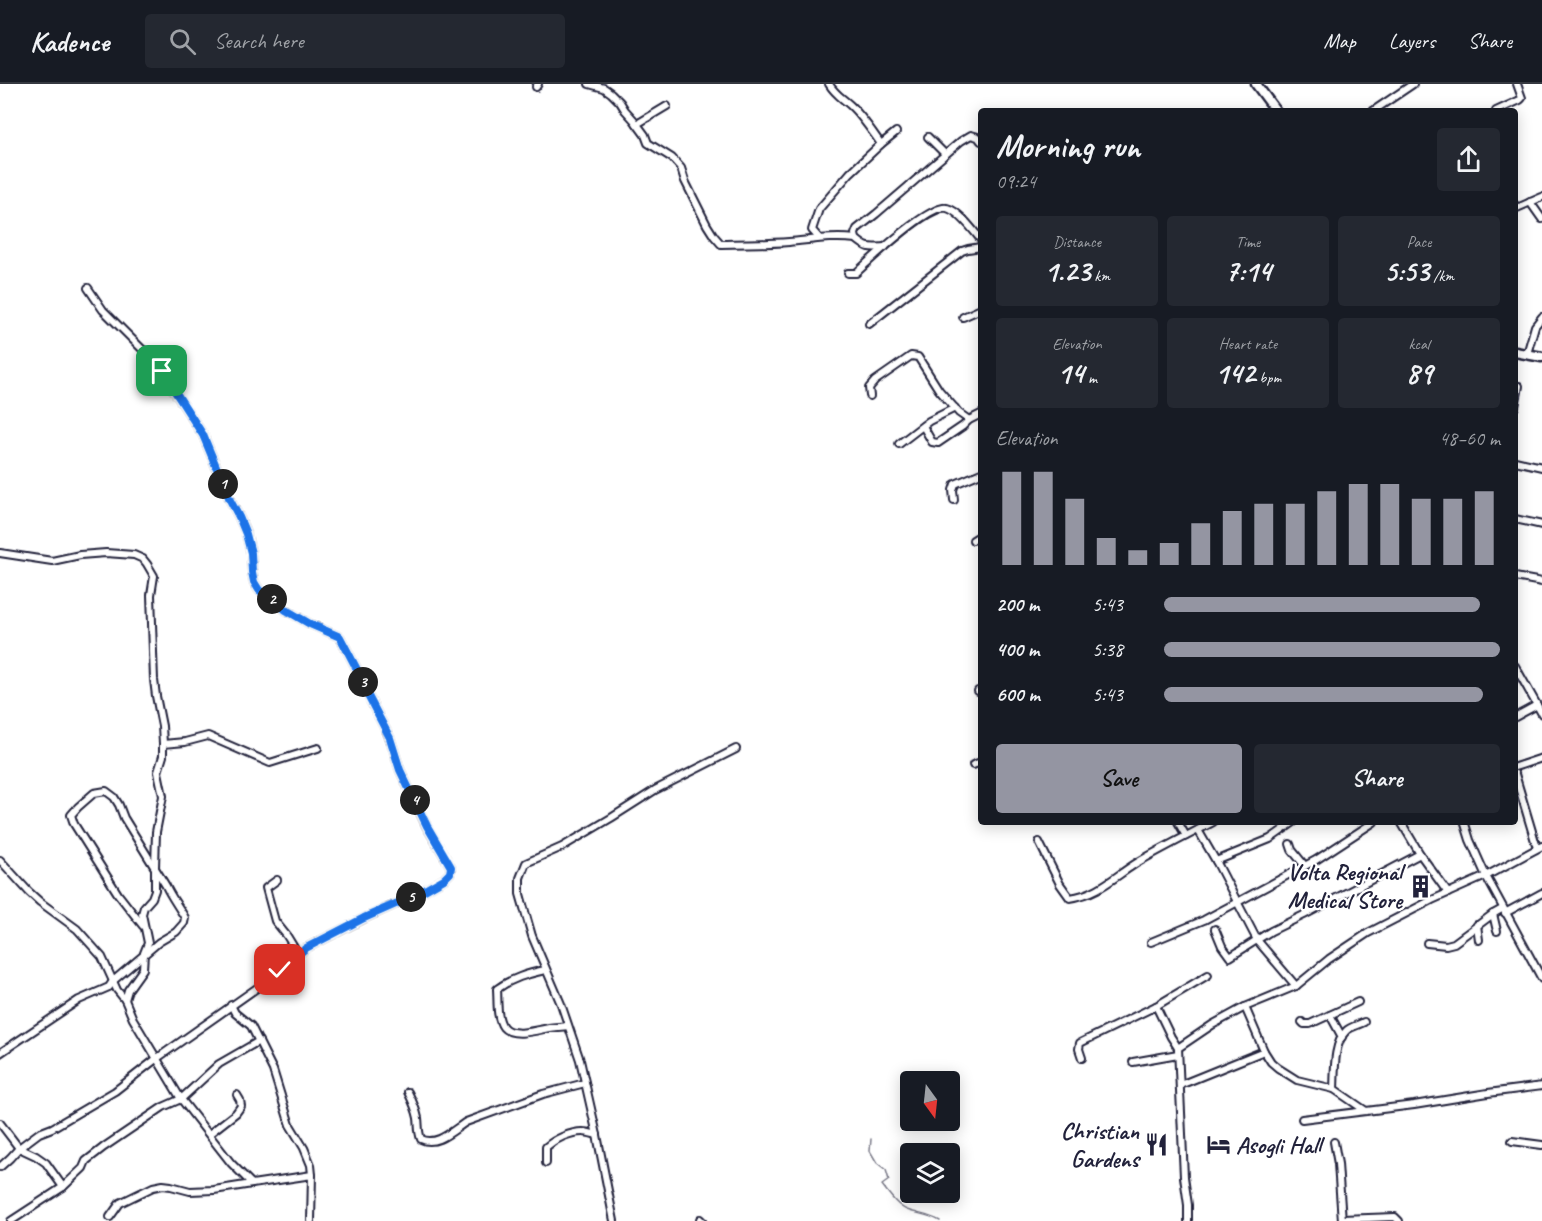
<!DOCTYPE html>
<meta charset="utf-8">
<style>
body{margin:0;font-family:Caveat,sans-serif;background:#242831;color:#f1f3f6;height:100vh;display:flex;flex-direction:column;font-size:22px;white-space:nowrap}
*{box-sizing:border-box;margin:0}
p{font-size:20px;color:#9ea1a6}
.icon{flex:none;width:33px;height:33px;fill:none;stroke:currentColor;stroke-width:2;stroke-linecap:round;stroke-linejoin:round}
.map{position:relative;flex:1;overflow:hidden}
.drawer{position:absolute;left:978px;top:24px;width:540px;height:717px;display:flex;flex-direction:column;background:#171b24;border-radius:6px;box-shadow:0 3px 15px #0003}
.drawer>*{flex:none}
.needle{width:39px;rotate:165deg}
.fabs{position:absolute;left:900px;top:987px;display:grid;gap:12px}
.fabs a{display:grid;place-items:center;width:60px;height:60px;border-radius:6px;background:#171b24;box-shadow:0 3px 15px #0003;font-size:30px}
.pin{position:absolute;display:grid;place-items:center;width:51px;height:51px;color:#fff;margin:-26px;border-radius:12px;box-shadow:0 3px 9px #0006}
.km{position:absolute;width:30px;height:30px;margin:-15px;border-radius:50%;background:#222;color:#fff;font-size:16px;line-height:30px;text-align:center}
.round{display:grid;place-items:center;flex:none;width:63px;height:63px;border-radius:6px;background:#242831}
.headline{display:flex;align-items:center;justify-content:space-between;height:102px;padding:0 18px}
h1{font-size:33px;font-weight:600;line-height:45px}
.stats{display:grid;grid-template-columns:repeat(3,1fr);gap:9px;height:102px;padding:6px 18px}
.stats div{display:grid;align-content:center;border-radius:6px;background:#242831;text-align:center}
.stats b{font-size:30px;font-weight:600}
.stats small{font-size:16px;font-weight:400}
.stats p{font-size:16px}
.chart{height:168px;padding:12px 18px}
.chart p{display:flex;justify-content:space-between}
.chart svg{width:100%;height:108px;margin-top:6px;stroke:#9495a2;stroke-width:6}
.action{display:flex;gap:12px;margin-top:auto;padding:12px 18px}
.action a{flex:1;height:69px;border-radius:6px;background:#9495a2;color:#111;font-size:24px;font-weight:600;line-height:69px;text-align:center}
.action a+a{background:#242831;color:#f1f3f6}
ul{padding:0 18px;list-style:none;font-size:20px}
li{display:grid;grid-template-columns:96px 72px 1fr;align-items:center;height:45px}
li i{height:15px;border-radius:8px;background:#9495a2}
header{display:flex;align-items:center;gap:36px;box-sizing:border-box;height:84px;padding:0 30px;background:#171b24;border-bottom:2px solid #363941}
header strong{font-size:28px}
nav{display:flex;gap:33px;margin-inline-start:auto;font-size:21px}
.search{width:420px;height:54px;background:#242831;display:flex;align-items:center;gap:15px;box-sizing:border-box;padding:0 21px;border-radius:6px;color:#9ea1a6;font-size:22px}
.map>svg:first-child{display:block}
.lines{fill:none;stroke-linecap:round;stroke-linejoin:round}
.stream{stroke:#7a7a88;stroke-width:1.5}
.minor-casing{stroke:#22223b;stroke-width:10}
.major-casing{stroke:#22223b;stroke-width:13}
.minor{stroke:#fff;stroke-width:6}
.major{stroke:#fff;stroke-width:8}
.route-casing{stroke:#fff;stroke-width:12}
.route{stroke:#1a73e8;stroke-width:8}
.labels{text-anchor:middle;dominant-baseline:central;stroke-width:4.5;stroke-linejoin:round;paint-order:stroke}
.poi-label{font-size:24px;font-weight:bold;fill:#22223b;stroke:#fff;text-anchor:end}
</style>
<header>
<strong>Kadence</strong>
<div class="search"><svg class="icon" aria-label="search" viewBox="0 0 24 24"><circle cx="10" cy="10" r="6"/><path d="M15 15l6 6"/></svg>Search here</div>
<nav><a>Map</a><a>Layers</a><a>Share</a></nav>
</header>
<div class="map">
<svg width="1542" height="1137" viewBox="0 0 1542 1137">
<rect width="100%" height="100%" fill="#fff"/>
<filter id="ink" filterUnits="userSpaceOnUse"><feTurbulence type="fractalNoise" baseFrequency=".0167" numOctaves="2"/><feDisplacementMap in="SourceGraphic" scale="12" xChannelSelector="R" yChannelSelector="G"/><feConvolveMatrix kernelMatrix="1 2 1 2 8 2 1 2 1" color-interpolation-filters="sRGB"/></filter>
<g filter="url(#ink)">
<g class="lines">
<!-- stream -->
<path class="stream" d="M871 1055 870 1067 877 1079 886 1086 889 1096 882 1101C889 1110 897 1122 907 1126 918 1130 930 1131 940 1137"/>
<defs>
<g id="minor">
<path d="M589 0 604 4 611 9 620 18 625 26 634 36 645 51 648 59 672 74 681 84 685 97 707 141 714 152 721 160C744 159 766 160 789 158 812 156 833 152 856 155"/>
<path d="M829 0C835 10 841 13 850 21 862 32 871 46 881 60"/>
<polyline points="536,3 538,0"/>
<polyline points="1373,27 1413,0"/>
<polyline points="1496,27 1520,16 1522,14 1517,0"/>
<polyline points="637,40 667,22"/>
<polyline points="928,53 945,70"/>
<polyline points="1530,118 1542,135"/>
<polyline points="1515,121 1517,124 1542,113"/>
<polyline points="819,154 812,146 819,125 850,89 881,60 896,48"/>
<path d="M885 163C869 164 868 165 856 155L855 150 857 145 876 130 961 57 971 51 978 53 981 57"/>
<path d="M848 189H856C870 176 931 119 947 124 959 127 973 146 981 156"/>
<polyline points="963,233 981,225"/>
<polyline points="869,240 962,167 968,165 981,163"/>
<polyline points="1527,270 1535,242 1542,233"/>
<polyline points="870,312 869,304 875,297 911,272 918,273 939,306 959,329 969,336"/>
<polyline points="1515,323 1519,302"/>
<polyline points="923,342 932,358 938,359 963,342 969,336 981,330"/>
<polyline points="899,360 929,337 955,324"/>
<polyline points="1515,377 1542,383"/>
<polyline points="954,416 953,406 955,400 981,389"/>
<polyline points="1515,435 1542,441"/>
<polyline points="973,456 981,451"/>
<polyline points="0,469 52,477 80,471 106,469 134,471 143,475 147,480 154,492 151,511 154,596 156,612 162,642 163,660 163,672 158,688 163,712 156,748 155,784 155,806 152,814 144,823 142,830 148,859 144,869 143,885 128,906 125,916"/>
<polyline points="1515,493 1542,498"/>
<polyline points="1515,582 1542,630"/>
<polyline points="978,607 981,608"/>
<polyline points="1515,633 1537,621"/>
<polyline points="163,660 185,658 208,652 270,679 318,664"/>
<polyline points="973,681 981,678"/>
<polyline points="1515,683 1542,674"/>
<polyline points="1515,690 1537,764"/>
<polyline points="1178,738 1186,752"/>
<polyline points="1401,738 1420,770 1448,809"/>
<polyline points="1198,746 1216,777 1257,856 1296,902"/>
<path d="M1039 758 1060 800 1070 814C1098 810 1113 794 1135 780 1160 765 1187 752 1213 738"/>
<polyline points="1290,760 1292,766 1305,782"/>
<polyline points="1542,762 1486,792 1542,895"/>
<polyline points="0,776 29,808 40,818 77,845 102,873 117,906 125,916 133,935 181,1015 231,1079 252,1100 312,1091 311,1137"/>
<polyline points="1216,777 1270,755 1294,738"/>
<polyline points="277,796 266,804 275,837 287,852 298,870"/>
<polyline points="1505,829 1542,809"/>
<polyline points="1493,830 1497,847"/>
<polyline points="1477,841 1479,856"/>
<polyline points="1215,845 1222,862 1230,873 1271,847 1304,831 1420,770"/>
<polyline points="1151,858 1204,836 1316,776 1374,738"/>
<polyline points="1427,859 1446,861 1454,859 1493,830 1502,825"/>
<path d="M545 886C527 890 512 894 497 905 498 917 496 933 503 943 512 954 538 946 549 944 555 943 562 943 568 942"/>
<polyline points="231,921 235,929 251,942 273,986 290,1041 304,1064 311,1081 312,1091"/>
<polyline points="1156,922 1171,953 1178,964 1184,1093 1188,1121 1188,1137"/>
<polyline points="1245,923 1264,967 1271,978 1278,984 1297,996 1334,1005 1366,1027"/>
<polyline points="1330,931 1342,953"/>
<polyline points="1302,938 1304,940 1310,940 1358,918"/>
<polyline points="1178,964 1212,941 1245,923 1296,902 1329,875 1368,849 1432,816 1486,792 1470,756 1465,740"/>
<path d="M0 969 79 916 109 903 113 897 159 858 176 848 184 839 185 834C179 823 171 813 166 802L124 734 119 721 114 713 106 707 94 709 78 723 71 731 74 740 118 810 143 842"/>
<polyline points="1082,974 1079,965 1080,959 1156,922 1208,891"/>
<polyline points="1133,978 1178,970"/>
<polyline points="1180,1001 1264,967"/>
<path d="M1334 1005C1335 988 1333 960 1346 947 1350 943 1358 941 1364 938"/>
<path d="M408 1008C412 1016 416 1024 418 1034 419 1041 418 1048 421 1055 437 1063 453 1046 466 1038L543 1010 585 999"/>
<polyline points="1302,1035 1414,1021 1488,1009 1542,1002"/>
<polyline points="0,1039 19,1064 36,1072 46,1079 63,1103"/>
<polyline points="209,1050 236,1029 241,1022 240,1016 237,1011"/>
<polyline points="1512,1057 1542,1061"/>
<polyline points="1334,1058 1338,1080 1342,1137"/>
<path d="M546 1079V1063C555 1055 570 1048 583 1048 587 1048 593 1050 597 1051"/>
<polyline points="0,1083 10,1074 19,1064 39,1049 52,1044 115,1007 156,975 264,899 306,864 365,834 416,811 444,795 450,789 451,783 427,743 400,686 390,654 367,610 360,591 340,553 310,540 286,526 259,506 254,498 252,488 251,469 246,449 239,433 230,416 203,351 151,271 142,265 103,226 88,204"/>
<polyline points="110,1133 120,1119 153,1103 163,1101 171,1102 190,1107 214,1106 252,1100"/>
<polyline points="700,1135 702,1137"/>
<polyline points="1342,1135 1395,1133 1399,1137"/>
<polyline points="11,1137 63,1103 83,1084 86,1077 104,1063 163,1023 181,1015 219,980 259,957"/>
<polyline points="614,1137 597,1051 580,976 561,920 532,852 520,810 520,794 526,779 562,763 611,734 655,706 736,665"/>
</g>
<g id="major">
<polyline points="1256,0 1276,27"/>
<polyline points="1515,268 1542,273"/>
</g>
</defs>
<!-- minor casing -->
<use href="#minor" class="minor-casing"/>
<!-- major casing -->
<use href="#major" class="major-casing"/>
<!-- minor -->
<use href="#minor" class="minor"/>
<!-- major -->
<use href="#major" class="major"/>
</g>
</g>
<g class="lines" filter="url(#ink)">
<defs>
<polyline id="route" points="162,287 203,351 230,416 239,433 246,450 251,469 252,488 254,498 259,506 286,526 310,540 340,553 360,591 367,610 390,654 400,686 427,742 451,783 450,789 444,795 416,811 364,834 306,864 280,886"/>
</defs>
<!-- route casing -->
<use href="#route" class="route-casing"/>
<!-- route -->
<use href="#route" class="route"/>
</g>
<!-- icons -->
<defs>
<symbol id="building-bare" viewBox="-9 -9 18 18"><path d="M-4-6H4V6H1V3H-1V6H-4ZM-2.5-4.3h1.7v1.8h-1.7ZM.8-4.3h1.7v1.8H.8ZM-2.5-1h1.7V.8h-1.7ZM.8-1h1.7V.8H.8Z" fill="#22223b" stroke="#fff" stroke-width="2.5" paint-order="stroke"/></symbol>
<symbol id="restaurant-bare" viewBox="-9 -9 18 18"><path d="M-5-6h1v4h1v-4h1v4h1v-4h1v5L-1.5 .5V6h-2V.5L-5-1ZM5-6V6H3V1.5H1.5Q1.5-4 5-6Z" fill="#22223b" stroke="#fff" stroke-width="2.5" paint-order="stroke"/></symbol>
<symbol id="hotel-bare" viewBox="-9 -9 18 18"><path d="M-6-4.5h1.5V1H6V5H4.5V3h-9V5H-6ZM-4 0a1.8 1.8 0 1 1 3.6 0ZM.5 0V-2.5h3Q6-2.5 6 0Z" fill="#22223b" stroke="#fff" stroke-width="2.5" paint-order="stroke"/></symbol>
</defs>
<g fill-rule="evenodd">
<use href="#building-bare" x="1404" y="786" width="33" height="33"/>
<use href="#restaurant-bare" x="1140" y="1044" width="33" height="33"/>
<use href="#hotel-bare" x="1202" y="1044" width="33" height="33"/>
</g>
<g class="labels">
<!-- poi labels -->
<g class="poi-label">
<text x="1402" y="788">Volta Regional<tspan x="1402" dy="28">Medical Store</tspan></text>
<text x="1139" y="1047">Christian<tspan x="1139" dy="28">Gardens</tspan></text>
<text x="1236" y="1061" text-anchor="start">Asogli Hall</text>
</g>
</g>
</svg>
<div class="fabs">
<a><svg class="needle" viewBox="-14 -14 28 28"><path d="M0-13l5 13h-10z" fill="#e53935"/><path d="M0 13l5-13h-10z" fill="#9ea1a6"/></svg></a>
<a><svg class="icon" aria-label="layers" viewBox="0 0 24 24"><path d="M12 4l9 5-9 5-9-5zM3 14l9 5 9-5"/></svg></a>
</div>
<div class="pin" style="left:162px;top:287px;background:#1e9e55"><svg class="icon" aria-label="arrive" viewBox="0 0 24 24"><path d="M6 21V4h12l-3 4 3 4H6"/></svg></div>
<div class="pin" style="left:280px;top:886px;background:#d93025"><svg class="icon" aria-label="check" viewBox="0 0 24 24"><path d="M5 12l5 5 9-10"/></svg></div>
<b class="km" style="left:223px;top:400px">1</b>
<b class="km" style="left:272px;top:515px">2</b>
<b class="km" style="left:363px;top:598px">3</b>
<b class="km" style="left:415px;top:716px">4</b>
<b class="km" style="left:411px;top:813px">5</b>
<section class="drawer">
<div class="headline"><div><h1>Morning run</h1><p>09:24</p></div><a class="round"><svg class="icon" aria-label="share" viewBox="0 0 24 24"><path d="M12 15V3M7 8l5-5 5 5M5 13v7h14v-7"/></svg></a></div>
<div class="stats">
<div><p>Distance</p><b>1.23<small> km</small></b></div>
<div><p>Time</p><b>7:14</b></div>
<div><p>Pace</p><b>5:53<small> /km</small></b></div>
</div>
<div class="stats">
<div><p>Elevation</p><b>14<small> m</small></b></div>
<div><p>Heart rate</p><b>142<small> bpm</small></b></div>
<div><p>kcal</p><b>89</b></div>
</div>
<div class="chart"><p><span>Elevation</span>48–60 m</p>
<svg viewBox="0 0 160 44" preserveAspectRatio="none"><path d="M5 44V6M15 44V6M25 44V17M35 44V33M45 44V38M55 44V35M65 44V27M75 44V22M85 44V19M95 44V19M105 44V14M115 44V11M125 44V11M135 44V17M145 44V17M155 44V14"/></svg>
</div>
<ul>
<li><b>200 m</b>5:43<i style="width:94%"></i></li>
<li><b>400 m</b>5:38<i style="width:100%"></i></li>
<li><b>600 m</b>5:43<i style="width:95%"></i></li>
</ul>
<div class="action"><a>Save</a><a>Share</a></div>
</section>
</div>
